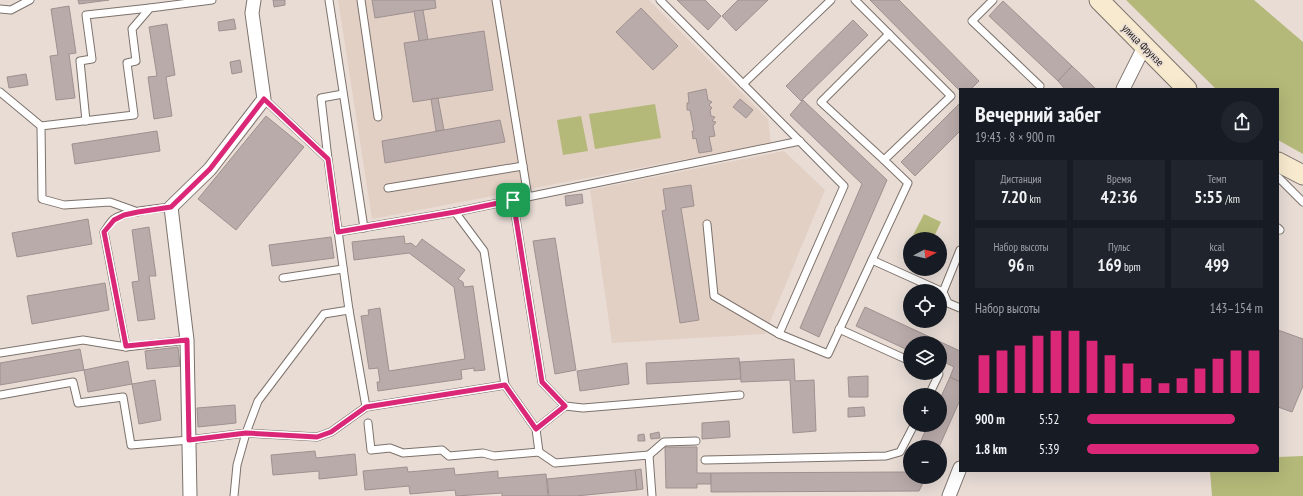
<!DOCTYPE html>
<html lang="ru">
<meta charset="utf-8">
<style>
body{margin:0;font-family:"PT Sans Narrow",sans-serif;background:#20242c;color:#f1f3f6;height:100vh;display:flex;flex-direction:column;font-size:15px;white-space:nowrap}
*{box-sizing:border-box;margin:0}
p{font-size:13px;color:#9ea1a6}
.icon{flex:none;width:22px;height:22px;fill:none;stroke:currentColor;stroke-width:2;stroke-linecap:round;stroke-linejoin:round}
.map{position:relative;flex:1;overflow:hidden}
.panel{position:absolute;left:959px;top:88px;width:320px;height:384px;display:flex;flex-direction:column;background:#171b24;border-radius:0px;box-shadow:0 4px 16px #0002}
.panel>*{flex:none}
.needle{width:26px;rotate:83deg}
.buttons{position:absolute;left:903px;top:232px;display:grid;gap:8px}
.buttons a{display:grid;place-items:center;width:44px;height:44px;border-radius:50%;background:#171b24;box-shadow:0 4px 16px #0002;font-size:20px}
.pin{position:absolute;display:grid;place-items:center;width:34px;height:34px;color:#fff;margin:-17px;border-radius:8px;box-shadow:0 2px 6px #0006}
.round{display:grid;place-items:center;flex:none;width:42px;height:42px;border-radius:21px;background:#20242c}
.summary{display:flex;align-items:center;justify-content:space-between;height:68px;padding:0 16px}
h1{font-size:22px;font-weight:600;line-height:30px}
.metrics{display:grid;grid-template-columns:repeat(3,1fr);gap:6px;height:68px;padding:4px 16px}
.metrics div{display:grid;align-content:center;border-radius:0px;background:#20242c;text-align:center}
.metrics b{font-size:17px;font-weight:600}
.metrics small{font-size:11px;font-weight:400}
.metrics p{font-size:11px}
.chart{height:112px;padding:8px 16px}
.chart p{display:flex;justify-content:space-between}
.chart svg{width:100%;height:72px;margin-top:4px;stroke:#db2777;stroke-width:6}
ul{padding:0 16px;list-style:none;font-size:13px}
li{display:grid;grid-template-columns:64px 48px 1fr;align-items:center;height:30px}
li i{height:10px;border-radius:5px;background:#db2777}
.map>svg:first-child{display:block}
.built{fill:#e3d0c5}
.green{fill:#b4b979}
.building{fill:#b9abaa;stroke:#9e9190}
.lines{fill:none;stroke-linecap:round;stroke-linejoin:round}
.lane-casing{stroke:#7d726c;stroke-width:9}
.street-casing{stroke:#7d726c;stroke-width:15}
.secondary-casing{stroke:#7d726c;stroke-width:21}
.lane{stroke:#fff;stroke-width:7}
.street{stroke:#fff;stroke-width:13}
.secondary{stroke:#f8eace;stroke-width:19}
.route-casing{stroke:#fff;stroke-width:8}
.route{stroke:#db2777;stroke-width:5}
.labels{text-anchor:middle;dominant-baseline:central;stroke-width:3;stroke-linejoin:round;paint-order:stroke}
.street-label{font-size:11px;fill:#1d1916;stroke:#e8dcd5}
</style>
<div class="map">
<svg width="1303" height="496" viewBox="0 0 1303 496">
<rect width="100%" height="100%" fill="#e8dcd5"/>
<!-- built -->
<g class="built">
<polygon points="338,0 649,0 768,119 771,143 372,219"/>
<polygon points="784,151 825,190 765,334 612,343 590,190"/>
</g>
<!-- green -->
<g class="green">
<polygon points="1126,0 1254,0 1303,42 1303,154 1278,140 1278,89 1216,89"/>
<polygon points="655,104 661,138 595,149 589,114"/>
<polygon points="581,116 588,151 563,155 557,120"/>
<polygon points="924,214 941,222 933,239 911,239"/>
<polygon points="1303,456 1303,496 1212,496 1210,471 1278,471 1278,457"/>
</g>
<!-- building -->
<g class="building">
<polygon points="78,0 109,0 79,4"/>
<polygon points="273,0 285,0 285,5 274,7"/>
<polygon points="372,0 435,0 436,8 375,18"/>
<polygon points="677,0 705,0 721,16 708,30"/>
<polygon points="738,0 768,0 736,31 722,16"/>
<polygon points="870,0 899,0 979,81 971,89 960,89 960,91"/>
<polygon points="1003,1 1072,66 1058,81 989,16"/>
<polygon points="69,6 76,53 69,54 75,98 56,100 50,56 58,55 51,9"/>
<polygon points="641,8 678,46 653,70 616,32"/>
<polygon points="423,10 428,40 419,41 414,11"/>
<polygon points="234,19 236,29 219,31 218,22"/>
<polygon points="853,20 868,35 801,101 786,86"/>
<polygon points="167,24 175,75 166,77 172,116 154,119 148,77 157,76 149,27"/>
<polygon points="484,31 493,90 413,102 404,43"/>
<polygon points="240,60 242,72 232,74 230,62"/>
<polygon points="1072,66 1095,88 1095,89 1065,89 1058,81"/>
<polygon points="26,74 28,85 9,88 7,77"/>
<polygon points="706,89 708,100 712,102 709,105 712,108 710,110 711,116 715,117 712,121 716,122 713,126 715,136 709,137 712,151 699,153 696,138 693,139 692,131 694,131 690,110 687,110 687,103 689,103 688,93"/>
<polygon points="438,98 444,130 436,131 431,99"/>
<polygon points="740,99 753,110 746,118 733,107"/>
<polygon points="803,100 887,180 819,337 800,328 862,184 790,115"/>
<polygon points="960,103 960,131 915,176 901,162"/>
<polygon points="266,116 304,147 236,230 198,199"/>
<polygon points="500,120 505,142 385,163 382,141"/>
<polygon points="157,131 160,151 75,164 72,144"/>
<polygon points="691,185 694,206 681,208 699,320 680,323 662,211 666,210 663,189"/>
<polygon points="582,194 583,203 566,206 565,196"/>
<polygon points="88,219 92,244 17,257 12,233"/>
<polygon points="149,227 156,276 149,276 155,319 138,321 132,282 139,281 132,230"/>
<polygon points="404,236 405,244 411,243 416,247 422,239 465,270 458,279 463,282 464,287 473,286 485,370 474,371 474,368 461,370 462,379 378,391 377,382 380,382 378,368 369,369 361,316 369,315 368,310 380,308 389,371 465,359 454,287 409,253 354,260 352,242"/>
<polygon points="331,237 334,258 272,266 269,245"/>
<polygon points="555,238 576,370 555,374 533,241"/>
<polygon points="105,283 109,310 32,324 27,296"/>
<polygon points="865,307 960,351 960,382 950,377 954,367 944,362 942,366 940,365 940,343 910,343 910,351 856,326"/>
<polygon points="1278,330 1303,339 1303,386 1292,412 1278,407"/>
<polygon points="178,347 180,366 147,369 145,351"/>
<polygon points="80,349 84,370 0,385 0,363"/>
<polygon points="739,358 741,379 647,384 646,363"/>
<polygon points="794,359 795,381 814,380 816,431 793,433 790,380 741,382 740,362"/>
<polygon points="128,361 132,384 88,392 84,370"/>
<polygon points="627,363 629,384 580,391 577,371"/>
<polygon points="868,376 868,397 849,397 848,377"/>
<polygon points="950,377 960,382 960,400 939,447 918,447 928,425 940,425 940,399"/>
<polygon points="155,380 161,420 139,424 132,384"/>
<polygon points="235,405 236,423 198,427 197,408"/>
<polygon points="864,407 865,416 848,417 848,408"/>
<polygon points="729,421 730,437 702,439 702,423"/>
<polygon points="659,432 660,438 651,439 650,434"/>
<polygon points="644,434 645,441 638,441 638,435"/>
<polygon points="665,447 697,447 697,473 711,473 711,484 697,484 697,488 666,488"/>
<polygon points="315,451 316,458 355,454 357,475 319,479 319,471 273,475 271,455"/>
<polygon points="910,466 910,477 926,477 919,491 711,492 711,473 907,472"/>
<polygon points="407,467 408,472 454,468 455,475 498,471 498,478 546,474 548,496 502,496 502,493 456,496 455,490 410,494 409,486 365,490 363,471"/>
<polygon points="641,469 643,489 637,490 635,470"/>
<polygon points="635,470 637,490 576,496 549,496 547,479"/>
</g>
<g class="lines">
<defs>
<g id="lane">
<polyline points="329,0 364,228"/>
<polyline points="361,0 378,117"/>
<polyline points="496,0 528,197"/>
<polyline points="660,0 844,186 779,334"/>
<polyline points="855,0 951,96 884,160 908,183 872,260"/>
<polyline points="993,0 972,21 1040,86"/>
<polyline points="0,9 11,10 30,0"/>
<polyline points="743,84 831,0"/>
<polyline points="0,92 41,126"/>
<polyline points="264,99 328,159 349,310 366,407"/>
<polyline points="86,121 80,61 92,59 86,15 150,8"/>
<polyline points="328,159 321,98 343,94"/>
<polyline points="884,160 821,102 889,34"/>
<polyline points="1278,177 1303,202"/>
<polyline points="388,188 523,166"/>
<polyline points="513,200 800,141"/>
<polyline points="138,212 110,202 64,205 42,199 41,126 134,115 127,63 136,61 132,29 150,8 212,0"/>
<polyline points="455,212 513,200 542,382 565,406 583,408 740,395"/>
<polyline points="707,224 714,296 779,334 828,354 872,260 943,292 948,303 960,308"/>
<polyline points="1278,228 1280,230"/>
<polyline points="283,278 343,269"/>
<polyline points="943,292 960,250"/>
<polyline points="839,329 910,361"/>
<path d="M126 347 104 232C107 228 110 222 114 219 126 211 156 209 171 207"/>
<polyline points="0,353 83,340 126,347 187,340"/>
<polyline points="505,385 536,429"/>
<polyline points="0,395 73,382 78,403 123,397 131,445 189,440 246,433 258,401 324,314 349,310"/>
<polyline points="929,395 939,374 936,373"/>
<polyline points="368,423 371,450 390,448 403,453 442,450 449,456 483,453 494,456 539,452 555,463 649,455 652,496"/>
<polyline points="539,452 536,429 565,406"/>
<polyline points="649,455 664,442 696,441"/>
<polyline points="705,460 886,456 900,452 914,425"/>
<polyline points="234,496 237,465 246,433 317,437 331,432 366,407 505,385 484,251 455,212 338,232"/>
</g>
<g id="street">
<polyline points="1123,89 1144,47"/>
<polyline points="190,496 187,340 171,207 210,169 264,99 252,13 254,0"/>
<polyline points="949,496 960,468"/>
</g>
<g id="secondary">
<polyline points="1099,0 1187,89"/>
<polyline points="1278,162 1303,175"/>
</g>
</defs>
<!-- lane casing -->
<use href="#lane" class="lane-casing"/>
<!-- street casing -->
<use href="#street" class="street-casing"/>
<!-- secondary casing -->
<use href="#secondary" class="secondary-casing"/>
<!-- lane -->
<use href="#lane" class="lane"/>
<!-- street -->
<use href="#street" class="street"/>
<!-- secondary -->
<use href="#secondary" class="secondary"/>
</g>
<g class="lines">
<defs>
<polygon id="route" points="264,99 328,159 338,232 455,212 513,200 542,382 565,406 536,429 505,385 366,407 331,432 317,437 246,433 189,440 187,340 126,346 104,232 114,220 124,215 138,212 171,207 210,169"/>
</defs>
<!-- route casing -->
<use href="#route" class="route-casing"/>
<!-- route -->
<use href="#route" class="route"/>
</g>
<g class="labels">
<!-- street labels -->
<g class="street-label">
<text transform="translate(1143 45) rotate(45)">улица Фрунзе</text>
</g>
</g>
</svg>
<div class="buttons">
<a><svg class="needle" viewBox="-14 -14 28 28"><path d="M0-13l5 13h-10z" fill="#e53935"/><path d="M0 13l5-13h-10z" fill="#9ea1a6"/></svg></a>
<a><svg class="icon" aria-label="locate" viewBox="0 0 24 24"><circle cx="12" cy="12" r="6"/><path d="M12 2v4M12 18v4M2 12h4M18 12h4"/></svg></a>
<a><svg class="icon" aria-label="layers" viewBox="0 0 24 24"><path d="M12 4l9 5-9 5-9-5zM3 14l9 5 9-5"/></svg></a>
<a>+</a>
<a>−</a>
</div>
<div class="pin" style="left:513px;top:200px;background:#1e9e55"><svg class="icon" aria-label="arrive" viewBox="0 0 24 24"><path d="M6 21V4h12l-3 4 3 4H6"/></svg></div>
<section class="panel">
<div class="summary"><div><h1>Вечерний забег</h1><p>19:43 · 8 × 900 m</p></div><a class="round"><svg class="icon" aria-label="share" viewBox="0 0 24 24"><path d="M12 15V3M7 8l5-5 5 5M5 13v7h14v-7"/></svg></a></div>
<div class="metrics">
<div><p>Дистанция</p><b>7.20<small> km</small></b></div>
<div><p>Время</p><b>42:36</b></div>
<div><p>Темп</p><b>5:55<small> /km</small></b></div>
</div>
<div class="metrics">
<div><p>Набор высоты</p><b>96<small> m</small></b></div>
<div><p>Пульс</p><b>169<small> bpm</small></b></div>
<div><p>kcal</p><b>499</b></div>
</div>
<div class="chart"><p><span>Набор высоты</span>143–154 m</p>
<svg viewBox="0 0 160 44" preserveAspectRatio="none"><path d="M5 44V21M15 44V18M25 44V15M35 44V9M45 44V6M55 44V6M65 44V12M75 44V21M85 44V26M95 44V35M105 44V38M115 44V35M125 44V29M135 44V23M145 44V18M155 44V18"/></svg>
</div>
<ul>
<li><b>900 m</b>5:52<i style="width:84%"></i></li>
<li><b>1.8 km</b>5:39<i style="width:98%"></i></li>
</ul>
</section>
</div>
